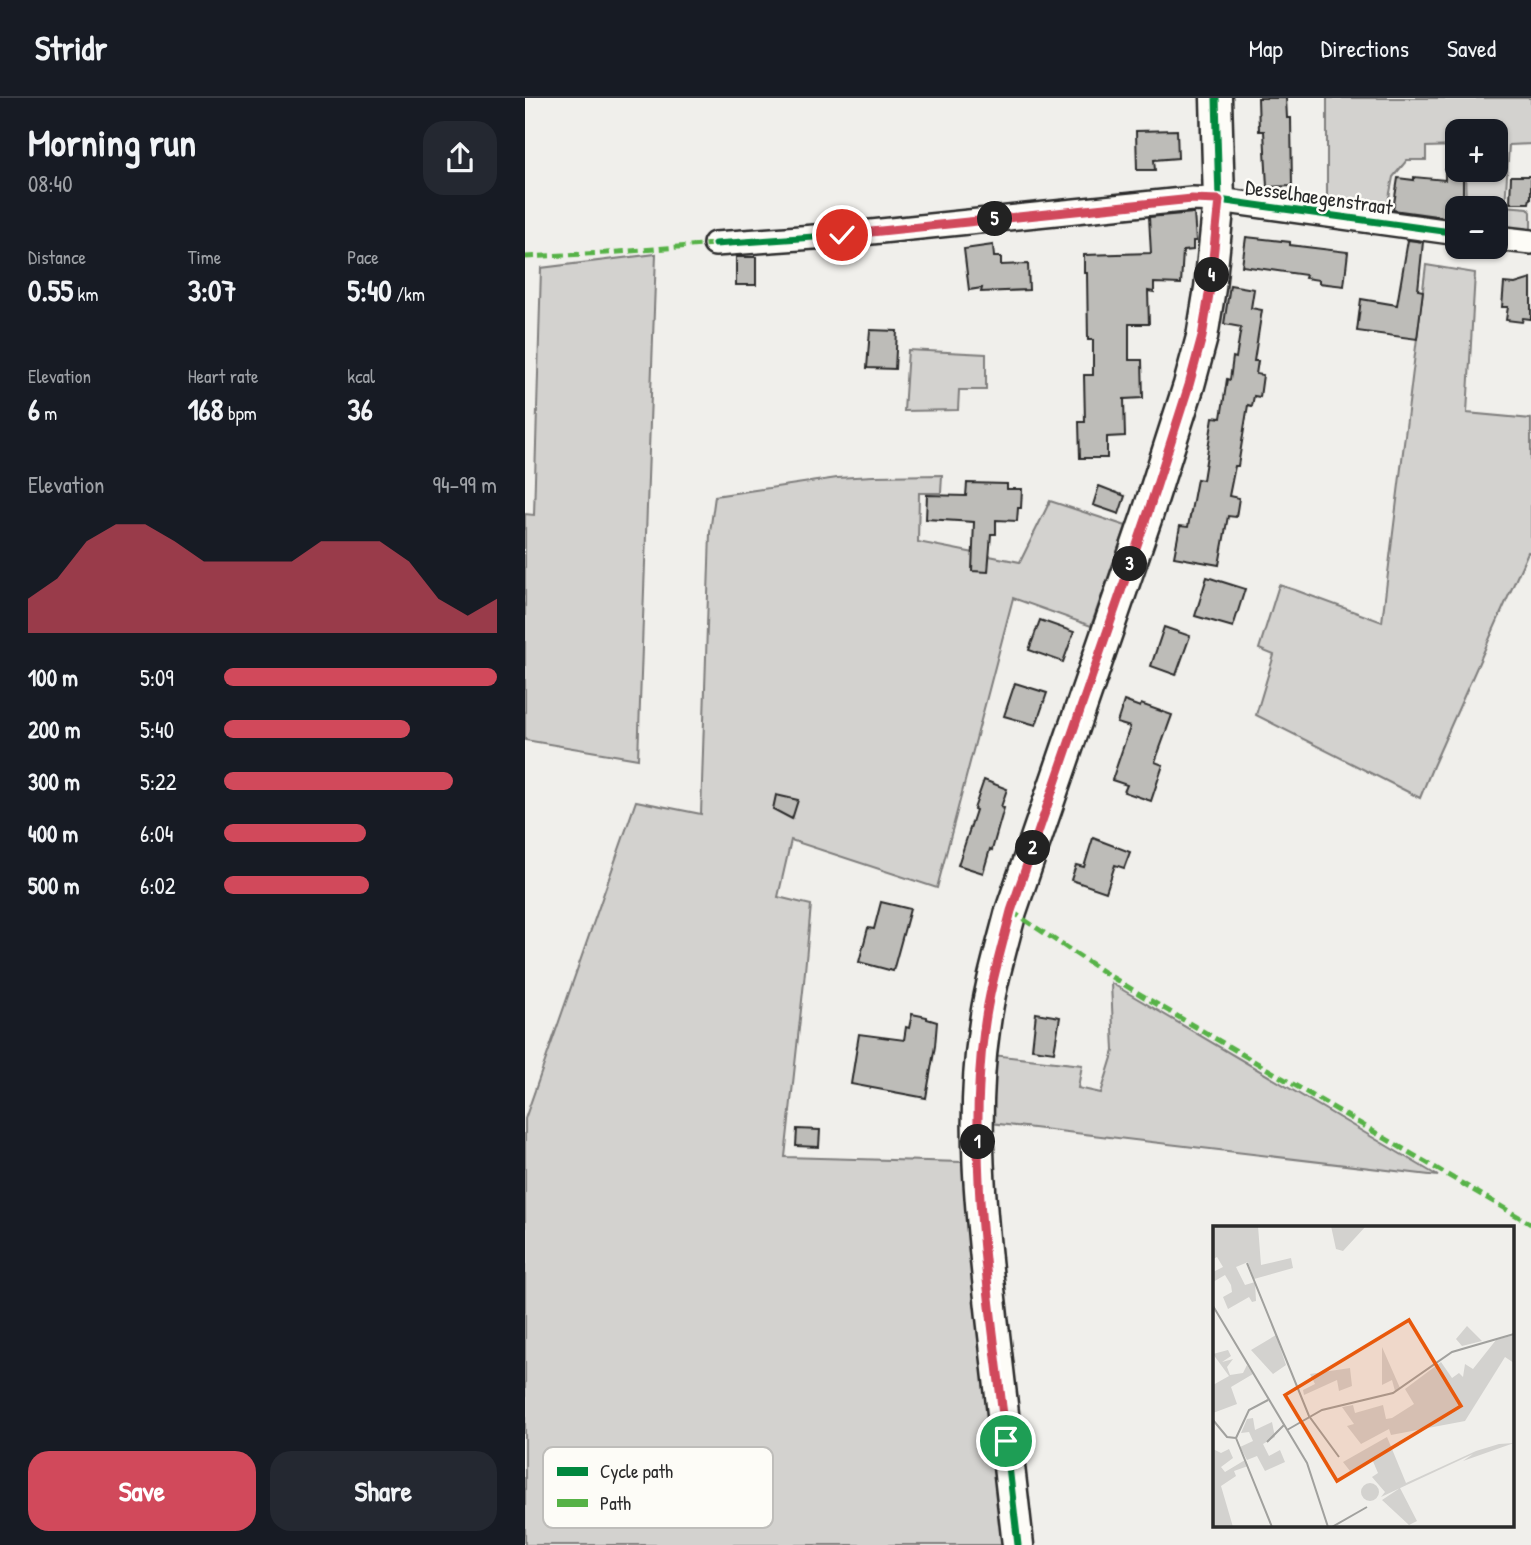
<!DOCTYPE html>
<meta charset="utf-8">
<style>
body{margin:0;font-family:"Patrick Hand",sans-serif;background:#242831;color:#f1f3f6;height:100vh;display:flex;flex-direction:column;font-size:26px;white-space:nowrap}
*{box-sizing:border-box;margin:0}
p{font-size:23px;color:#9ea1a6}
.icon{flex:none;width:38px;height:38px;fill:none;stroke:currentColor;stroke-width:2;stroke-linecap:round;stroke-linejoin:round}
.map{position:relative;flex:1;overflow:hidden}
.side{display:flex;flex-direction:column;background:#171b24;width:525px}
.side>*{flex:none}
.controls{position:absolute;left:920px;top:21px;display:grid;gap:14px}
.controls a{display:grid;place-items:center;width:63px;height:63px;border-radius:14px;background:#171b24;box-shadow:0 2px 5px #0004;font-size:35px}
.pin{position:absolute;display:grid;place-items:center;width:60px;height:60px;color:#fff;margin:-30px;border:4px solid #fff;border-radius:50%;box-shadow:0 2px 7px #0007}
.km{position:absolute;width:35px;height:35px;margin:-18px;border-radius:50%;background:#222;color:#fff;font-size:19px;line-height:35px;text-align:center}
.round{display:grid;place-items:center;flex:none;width:74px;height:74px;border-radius:21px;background:#242831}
.headline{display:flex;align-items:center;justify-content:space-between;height:119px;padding:0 28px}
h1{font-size:38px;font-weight:700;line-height:52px}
.figures{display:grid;grid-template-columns:repeat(3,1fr);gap:10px;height:119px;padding:7px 28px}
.figures div{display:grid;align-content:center}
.figures b{font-size:30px;font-weight:700}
.figures small{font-size:19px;font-weight:400}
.figures p{font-size:19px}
.chart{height:196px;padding:14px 28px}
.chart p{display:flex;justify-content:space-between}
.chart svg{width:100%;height:126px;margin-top:7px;fill:#d1495b;opacity:.7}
.cta{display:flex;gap:14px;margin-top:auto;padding:14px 28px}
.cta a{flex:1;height:80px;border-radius:21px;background:#d1495b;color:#fff;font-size:28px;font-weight:700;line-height:80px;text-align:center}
.cta a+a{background:#242831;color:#f1f3f6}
ul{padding:0 28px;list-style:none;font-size:23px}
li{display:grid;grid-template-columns:112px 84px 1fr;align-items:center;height:52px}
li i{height:18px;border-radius:9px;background:#d1495b}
header{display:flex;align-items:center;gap:42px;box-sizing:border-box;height:98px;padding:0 35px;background:#171b24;border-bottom:2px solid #363941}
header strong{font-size:33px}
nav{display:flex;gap:38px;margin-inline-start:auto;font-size:24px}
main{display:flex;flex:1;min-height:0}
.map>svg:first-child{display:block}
.green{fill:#d3d2cf;stroke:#7f7e7d;stroke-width:2}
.building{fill:#bdbcb8;stroke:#2b2b2b;stroke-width:2}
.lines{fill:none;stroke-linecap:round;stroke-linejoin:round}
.minor-casing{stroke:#2b2b2b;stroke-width:28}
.tertiary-casing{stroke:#2b2b2b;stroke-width:35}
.minor{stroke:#fdfcf7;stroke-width:23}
.tertiary{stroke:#fdfcf7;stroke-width:30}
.quiet{stroke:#56b246;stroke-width:5;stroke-dasharray:10 5;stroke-linecap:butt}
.cycleway-casing{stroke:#fdfcf7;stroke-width:11}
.cycleway{stroke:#00873e;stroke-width:7}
.route-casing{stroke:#fff;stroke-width:14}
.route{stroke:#d1495b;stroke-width:9}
.labels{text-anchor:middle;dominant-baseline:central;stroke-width:5;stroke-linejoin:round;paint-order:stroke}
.street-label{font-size:21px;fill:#2b2b2b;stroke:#fdfcf7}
.inset-road{fill:none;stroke:#a1a19e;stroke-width:2}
.view{fill:#e8590c;fill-opacity:0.15;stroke:#e8590c;stroke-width:3.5}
.inset-edge{fill:none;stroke:#2b2b2b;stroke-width:3.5}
.key{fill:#fdfcf7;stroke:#bebdba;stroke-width:2}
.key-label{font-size:19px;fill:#2b2b2b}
</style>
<header>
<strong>Stridr</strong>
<nav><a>Map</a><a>Directions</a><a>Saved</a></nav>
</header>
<main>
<section class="side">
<div class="headline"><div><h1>Morning run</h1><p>08:40</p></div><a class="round"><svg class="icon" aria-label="share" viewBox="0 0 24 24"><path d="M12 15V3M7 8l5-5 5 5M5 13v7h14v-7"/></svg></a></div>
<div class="figures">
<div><p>Distance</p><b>0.55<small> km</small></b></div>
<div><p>Time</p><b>3:07</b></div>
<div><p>Pace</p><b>5:40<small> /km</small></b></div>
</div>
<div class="figures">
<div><p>Elevation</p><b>6<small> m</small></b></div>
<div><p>Heart rate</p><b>168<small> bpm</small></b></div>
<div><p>kcal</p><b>36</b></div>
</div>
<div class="chart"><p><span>Elevation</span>94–99 m</p>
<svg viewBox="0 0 160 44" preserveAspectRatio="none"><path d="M0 44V32L10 25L20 12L30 6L40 6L50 12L60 19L70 19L80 19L90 19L100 12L110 12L120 12L130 19L140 32L150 38L160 32V44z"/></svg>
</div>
<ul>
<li><b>100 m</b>5:09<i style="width:100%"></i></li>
<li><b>200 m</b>5:40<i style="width:68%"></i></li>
<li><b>300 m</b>5:22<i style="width:84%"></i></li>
<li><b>400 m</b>6:04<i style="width:52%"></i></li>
<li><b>500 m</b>6:02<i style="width:53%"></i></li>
</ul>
<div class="cta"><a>Save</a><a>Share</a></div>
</section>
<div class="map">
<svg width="1006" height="1447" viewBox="0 0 1006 1447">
<rect width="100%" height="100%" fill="#f0efeb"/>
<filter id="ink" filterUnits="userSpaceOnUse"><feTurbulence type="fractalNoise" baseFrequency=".0143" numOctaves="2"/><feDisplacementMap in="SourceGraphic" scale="14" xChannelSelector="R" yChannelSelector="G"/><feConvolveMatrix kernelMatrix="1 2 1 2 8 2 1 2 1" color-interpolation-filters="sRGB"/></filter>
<g filter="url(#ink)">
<!-- green -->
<g class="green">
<polygon points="802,0 1006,0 1006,46 984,47 980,108 1003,110 1006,114 1006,137 971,135 971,110 941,110 940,72 971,72 971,33 933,33 933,48 901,49 901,62 882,62 868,79 860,121 802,113"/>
<polygon points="131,156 113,661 0,642 0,416 9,417 16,170"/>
<polygon points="901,167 950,175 942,315 1006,321 1006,455 1003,454 908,668 895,700 731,617 749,557 734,551 754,487 770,492 857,524"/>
<polygon points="383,252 461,256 461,292 434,292 433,312 379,313"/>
<polygon points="417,377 416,395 394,395 393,444 495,464 525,403 601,428 566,528 488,500 412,790 266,742 253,799 286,807 279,884 260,1059 437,1064 441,1114 479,1447 0,1447 0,1021 111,703 176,716 185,434 190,398 312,380 348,378"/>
<polygon points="586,885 913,1078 466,1025 468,957 557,967 553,990 576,995 589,953"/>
</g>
<!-- building -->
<g class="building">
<polygon points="733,0 761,0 762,20 766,20 767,88 742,89 739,33 734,33"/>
<polygon points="652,32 653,60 629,62 630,72 612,72 611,33"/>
<polygon points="920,72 938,72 938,110 933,110 933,121 868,112 873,80 889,82 889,79 920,82"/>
<polygon points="986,78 1006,78 1006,100 1005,100 1004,105 985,105"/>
<polygon points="669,115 671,143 668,143 668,152 658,153 656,186 629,185 629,194 623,193 624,226 604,226 604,262 617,262 618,300 599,301 600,338 582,339 582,360 555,360 554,324 560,324 559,277 568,277 568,242 563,242 562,175 559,175 559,157 626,155 624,119"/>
<polygon points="721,139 765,144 765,147 823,154 819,188 794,185 794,182 780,180 781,177 717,168"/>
<polygon points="883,142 898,144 893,192 898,193 892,241 832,233 836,201 872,207"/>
<polygon points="468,147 469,159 476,159 476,167 503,166 504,192 456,194 457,190 444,192 439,151"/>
<rect x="211" y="159" width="20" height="28"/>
<polygon points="1006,181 1006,221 998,220 997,224 981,222 983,209 977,209 979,185 990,186"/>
<polygon points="705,187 729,191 726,210 737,212 729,263 733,263 731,276 738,277 735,299 729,298 727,308 723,307 713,368 710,368 704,398 714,400 711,419 703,418 694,467 649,459 655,428 663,429 672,381 678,382 688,319 696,320 702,281 705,282 708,259 711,260 716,229 699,226"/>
<polygon points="345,232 372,233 370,271 342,270"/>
<polygon points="442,385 482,386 482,391 497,391 496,410 493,410 492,423 471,422 471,436 466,436 463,474 447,473 449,424 401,421 402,397 441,398"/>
<polygon points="574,388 600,398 594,416 568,407"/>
<polygon points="682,479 720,491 708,529 670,518"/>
<polygon points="515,522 549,534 538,564 504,552"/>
<polygon points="639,529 665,538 651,577 626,568"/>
<polygon points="490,585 522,595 511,627 479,618"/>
<polygon points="599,603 615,609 616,606 647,617 630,664 638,667 626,703 599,694 602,687 587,682 605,629 592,625"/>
<polygon points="459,682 482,691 476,709 479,710 467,752 465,751 458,775 433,767 451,712 449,711"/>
<polygon points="251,697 273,702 267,721 248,711"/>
<polygon points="568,740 605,754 599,770 590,767 581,794 546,782 551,767 559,769"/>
<polygon points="356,804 385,811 368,873 334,864 343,830 349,831"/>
<polygon points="511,915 535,919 529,954 507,951"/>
<polygon points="387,916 402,919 402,921 412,924 410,948 401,1000 326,986 334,936 379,942 381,929 384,930"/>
<polygon points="272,1031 295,1032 294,1049 271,1048"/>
</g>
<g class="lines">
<defs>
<g id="minor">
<polyline points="971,140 1006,144"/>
<polyline points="190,146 317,137 667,101 694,102 933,135"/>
</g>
<path id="tertiary" d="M493 1447C485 1371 476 1295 467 1219 457 1124 445 1028 459 932 464 891 476 852 486 813L622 418 664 287 677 239 685 190 694 102 691 0"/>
</defs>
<!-- minor casing -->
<use href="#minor" class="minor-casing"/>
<!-- tertiary casing -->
<use href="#tertiary" class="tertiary-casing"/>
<!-- minor -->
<use href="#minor" class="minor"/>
<!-- tertiary -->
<use href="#tertiary" class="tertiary"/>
<!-- quiet -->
<g class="quiet">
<polyline points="0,159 81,155 190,146"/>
<polyline points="486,813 580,875 618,898 1006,1126"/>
</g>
<defs>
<g id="cycleway">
<polyline points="190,146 317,137 667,101 694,102 933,135"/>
<path d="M493 1447C485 1371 476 1295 467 1219 457 1124 445 1028 459 932 464 891 476 852 486 813L622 418 664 287 677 239 685 190 694 102 691 0"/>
</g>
</defs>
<!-- cycleway casing -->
<use href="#cycleway" class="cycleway-casing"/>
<!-- cycleway -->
<use href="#cycleway" class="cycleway"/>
</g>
</g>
<g class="lines" filter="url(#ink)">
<defs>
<path id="route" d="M317 137 667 101 694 102 685 190 677 239 664 287 622 418 486 813C476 852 464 892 459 932 441 1066 466 1209 481 1343"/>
</defs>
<!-- route casing -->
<use href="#route" class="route-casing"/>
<!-- route -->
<use href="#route" class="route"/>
</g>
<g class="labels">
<!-- street labels -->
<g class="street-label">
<text transform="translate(794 99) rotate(8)">Desselhaegenstraat</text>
</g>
</g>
<!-- overview -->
<g transform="translate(688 1128)">
<rect width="301" height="301" fill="#f0efeb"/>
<path d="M0 0H45L48 39 78 32 80 42 41 53 35 36 23 41 32 59 42 56 43 75 39 76 36 71 15 83 10 71 19 66 18 59 12 49 0 56V46L10 41 4 31 0 33ZM118 0H153L130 25 123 23ZM254 100 269 115 249 120 243 113ZM63 109 73 139 60 148 38 124ZM301 109V137L292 131 252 195 178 209 176 203 148 218 134 200 141 198 129 181 140 179 142 187 170 179 173 193 179 192 201 178 192 163 228 136 239 152 246 147 250 151 252 138 260 143 283 114ZM169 121 187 162 182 165 179 154 169 159ZM15 124 18 130 9 136 20 133 14 141 17 149 30 147 34 139 40 148 18 161 24 178 0 187V159L16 150 0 128ZM137 142 139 160 126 165 124 154 91 169 90 164 102 158 97 148ZM40 192 42 204 59 196 62 211 50 218 56 230 67 224 72 236 52 245 44 230 34 234 27 221 40 215 36 206 28 207 34 193ZM174 211 193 257 263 225 286 218 301 217 250 235 260 228 168 271 172 266 159 251 165 247 159 233 137 245 130 236ZM0 223 8 227 16 223 20 232 8 241 12 246 32 234 35 240 21 245 23 250 8 260 20 301H0ZM148 266a9 9 0 1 1 18 0a9 9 0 1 1-18 0ZM187 262 204 295 196 299 169 274Z" fill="#d3d2cf"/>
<path class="inset-road" d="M34 37 96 190 126 231M0 80 94 237 115 301M0 194 14 211 23 212M74 204 109 184 180 167 239 126 301 108M23 212 59 301M23 212 36 184 55 174M54 216 71 199M119 301 154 281"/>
<path class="view" d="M196 94 248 180 124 255 72 169Z"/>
<rect width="301" height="301" class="inset-edge"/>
</g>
<!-- legend -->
<rect x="18" y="1349" width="230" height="81" rx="10" class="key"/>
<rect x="32" y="1369" width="31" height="9" fill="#00873e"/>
<rect x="32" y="1401" width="31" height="8" fill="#56b246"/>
<g class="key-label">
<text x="75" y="1380">Cycle path</text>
<text x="75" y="1412">Path</text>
</g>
</svg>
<div class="controls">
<a>+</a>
<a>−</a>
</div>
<div class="pin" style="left:481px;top:1343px;background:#1e9e55"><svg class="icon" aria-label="arrive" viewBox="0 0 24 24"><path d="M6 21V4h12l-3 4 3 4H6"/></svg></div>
<div class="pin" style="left:317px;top:137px;background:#d93025"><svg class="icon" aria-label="check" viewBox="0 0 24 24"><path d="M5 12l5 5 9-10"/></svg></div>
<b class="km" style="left:453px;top:1044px">1</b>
<b class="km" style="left:508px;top:750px">2</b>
<b class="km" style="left:605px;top:466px">3</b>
<b class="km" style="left:687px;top:177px">4</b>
<b class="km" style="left:470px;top:121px">5</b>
</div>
</main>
